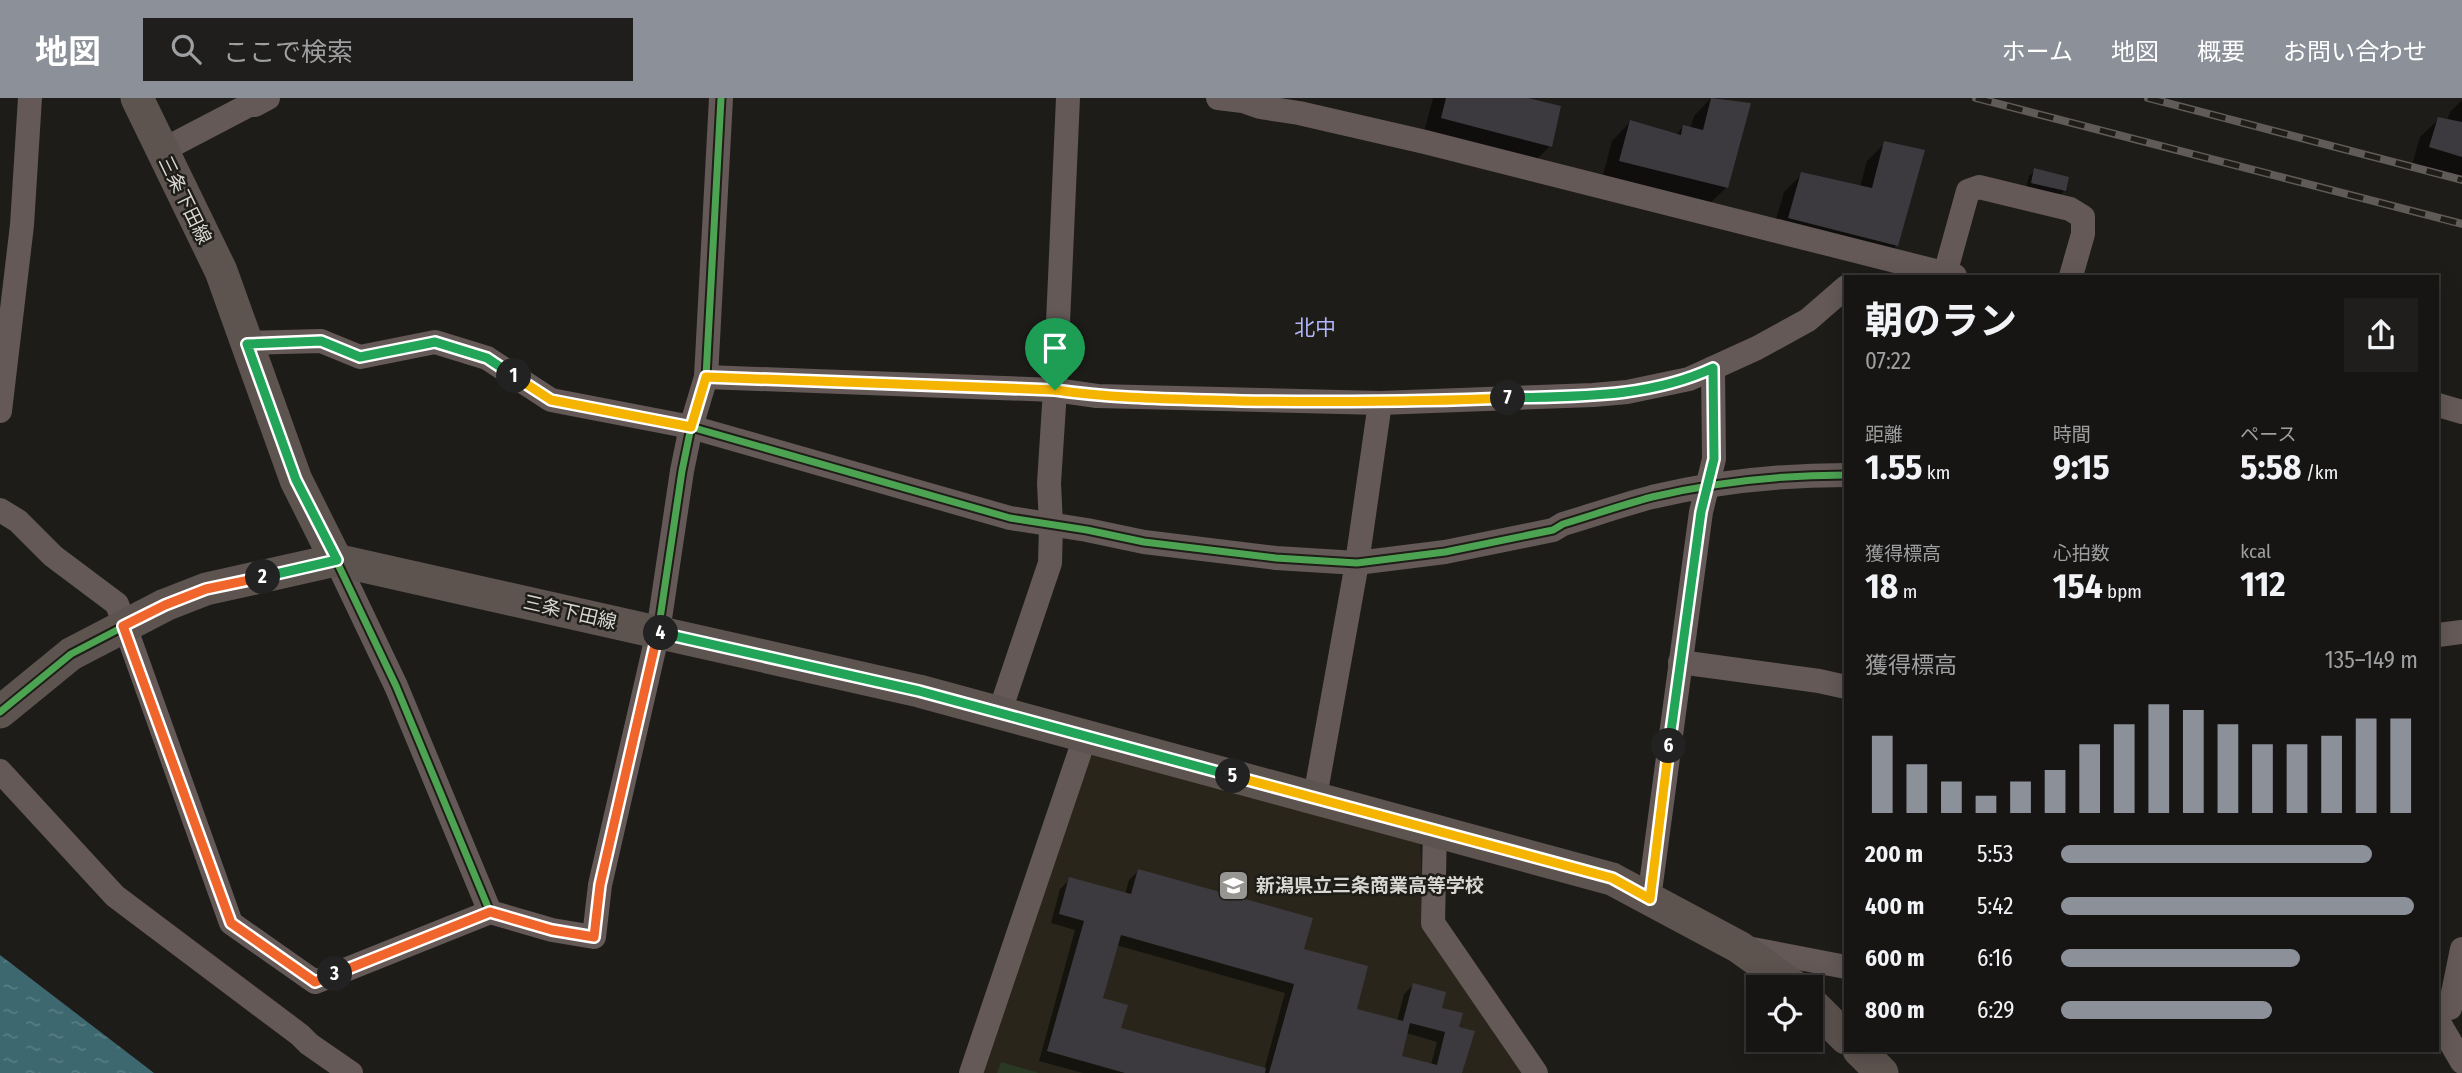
<!DOCTYPE html>
<html lang="ja">
<meta charset="utf-8">
<style>
body{margin:0;font-family:"Fira Sans Condensed","Noto Sans JP",sans-serif;background:#1f1e1c;color:#f1f3f6;height:100vh;display:flex;flex-direction:column;font-size:26px;white-space:nowrap}
*{box-sizing:border-box;margin:0}
p{font-size:23px;color:#9e9fa0}
.icon{flex:none;width:38px;height:38px;fill:none;stroke:currentColor;stroke-width:2;stroke-linecap:round;stroke-linejoin:round}
.map{position:relative;flex:1;overflow:hidden}
.panel{position:absolute;left:1844px;top:177px;width:595px;height:777px;display:flex;flex-direction:column;background:#161513;border-radius:0px;box-shadow:0 4px 18px #0003,0 0 0 2px #353433}
.panel>*{flex:none}
.fabs{position:absolute;left:1746px;top:877px;display:grid;gap:14px}
.fabs a{display:grid;place-items:center;width:77px;height:77px;border-radius:0px;background:#161513;box-shadow:0 4px 18px #0003,0 0 0 2px #353433;font-size:35px}
.pin{position:absolute;display:grid;place-items:center;width:60px;height:60px;color:#fff;margin:-72px -30px;border-radius:50% 50% 50% 0;rotate:-45deg;box-shadow:0 0 7px #0007}
.pin .icon{rotate:45deg}
.km{position:absolute;width:35px;height:35px;margin:-18px;border-radius:50%;background:#222;color:#fff;font-size:19px;line-height:35px;text-align:center}
.round{display:grid;place-items:center;flex:none;width:74px;height:74px;border-radius:0px;background:#1f1e1c}
.head{display:flex;align-items:center;justify-content:space-between;height:119px;padding:0 21px}
h1{font-size:38px;font-weight:700;line-height:52px}
.figures{display:grid;grid-template-columns:repeat(3,1fr);gap:10px;height:119px;padding:7px 21px}
.figures div{display:grid;align-content:center}
.figures b{font-size:35px;font-weight:700}
.figures small{font-size:19px;font-weight:400}
.figures p{font-size:19px}
.chart{height:196px;padding:14px 21px}
.chart p{display:flex;justify-content:space-between}
.chart svg{width:100%;height:126px;margin-top:7px;stroke:#8c9099;stroke-width:6}
ul{padding:0 21px;list-style:none;font-size:23px}
li{display:grid;grid-template-columns:112px 84px 1fr;align-items:center;height:52px}
li i{height:18px;border-radius:9px;background:#8c9099}
header{display:flex;align-items:center;gap:42px;box-sizing:border-box;height:98px;padding:0 35px;background:#8c9099;color:#fff}
header strong{font-size:33px}
nav{display:flex;gap:38px;margin-inline-start:auto;font-size:24px}
.search{width:490px;height:63px;background:#1f1e1c;display:flex;align-items:center;gap:18px;box-sizing:border-box;padding:0 24px;border-radius:0px;color:#9e9fa0;font-size:26px}
.map>svg:first-child{display:block}
.built{fill:#29251b}
.pitch{fill:#293923}
.water{fill:url(#water-ripples)}
.shadow{fill:#0007;fill-rule:evenodd}
.building{fill:#3d3a3f;fill-rule:evenodd}
.lines{fill:none;stroke-linecap:round;stroke-linejoin:round}
.street{stroke:#645957;stroke-width:24}
.secondary{stroke:#5d534f;stroke-width:33}
.rail-casing{stroke:#605b59;stroke-width:8}
.rail{stroke:#1f1d17;stroke-width:5;stroke-dasharray:16;stroke-linecap:butt}
.cycleway-casing{stroke:#1f1d17;stroke-width:11}
.cycleway{stroke:#4ca352;stroke-width:7}
.split-1-casing{stroke:#fff;stroke-width:14}
.split-2-casing{stroke:#fff;stroke-width:14}
.split-3-casing{stroke:#fff;stroke-width:14}
.split-4-casing{stroke:#fff;stroke-width:14}
.split-5-casing{stroke:#fff;stroke-width:14}
.split-6-casing{stroke:#fff;stroke-width:14}
.split-7-casing{stroke:#fff;stroke-width:14}
.split-8-casing{stroke:#fff;stroke-width:14}
.split-1{stroke:#f5b400;stroke-width:9}
.split-2{stroke:#22a559;stroke-width:9}
.split-3{stroke:#f0652b;stroke-width:9}
.split-4{stroke:#f0652b;stroke-width:9}
.split-5{stroke:#22a559;stroke-width:9}
.split-6{stroke:#f5b400;stroke-width:9}
.split-7{stroke:#22a559;stroke-width:9}
.split-8{stroke:#f5b400;stroke-width:9}
.labels{text-anchor:middle;dominant-baseline:central;stroke-width:5;stroke-linejoin:round;paint-order:stroke}
.street-label{font-size:19px;fill:#d9d7d3;stroke:#1f1d17}
.poi-label{font-size:19px;font-weight:bold;fill:#d9d7d3;stroke:#1f1d17;text-anchor:start}
.neighbourhood-label{font-size:21px;fill:#b1b7fe;stroke:#1f1d17}
</style>
<header>
<strong>地図</strong>
<div class="search"><svg class="icon" aria-label="search" viewBox="0 0 24 24"><circle cx="10" cy="10" r="6"/><path d="M15 15l6 6"/></svg>ここで検索</div>
<nav><a>ホーム</a><a>地図</a><a>概要</a><a>お問い合わせ</a></nav>
</header>
<div class="map">
<svg width="2462" height="975" viewBox="0 0 2462 975">
<defs>
<pattern id="water-ripples" width="26" height="14" patternUnits="userSpaceOnUse" patternTransform="scale(1.75)"><rect width="26" height="14" fill="#3d686f"/><path d="M2 4q2-2 4 0t4 0M15 11q2-2 4 0t4 0" fill="none" stroke="#587d83"/></pattern>
</defs>
<rect width="100%" height="100%" fill="#1d1c19"/>
<!-- built -->
<polygon class="built" points="1089,651 1420,745 1425,828 1528,975 982,975"/>
<!-- pitch -->
<polygon class="pitch" points="1001,964 1039,975 997,975"/>
<!-- water -->
<polygon class="water" points="0,857 154,975 0,975"/>
<!-- shadow -->
<g class="shadow">
<polygon points="1433,0 1521,0 1550,48 1532,66 1423,38"/>
<polygon points="1711,0 1749,7 1727,89 1708,107 1602,81 1612,43 1630,24 1676,37 1683,29 1690,31 1694,18"/>
<polygon points="2462,2 2462,82 2412,67 2420,39 2439,21 2447,22 2450,14"/>
<polygon points="1885,45 1897,147 1878,166 1771,139 1784,94 1802,76 1860,89 1867,63"/>
<polygon points="2035,72 2064,93 2058,99 2026,90 2029,78"/>
<path d="M1138 773 1302 852 1355 912 1397 923 1404 896 1413 887 1457 930 1461 975H1083L1039 963 1075 832 1051 825 1060 791 1070 781 1125 796 1129 782ZM1116 847 1285 895 1264 972 1119 931 1101 901ZM1406 935 1437 944 1431 967 1400 959Z"/>
</g>
<!-- building -->
<g class="building">
<polygon points="1446,0 1528,0 1561,8 1552,49 1441,20"/>
<polygon points="1711,0 1751,5 1728,90 1619,63 1630,22 1681,37 1683,27 1703,32"/>
<polygon points="2438,19 2462,24 2462,59 2429,49"/>
<polygon points="1884,43 1925,52 1898,148 1788,120 1801,74 1872,90"/>
<polygon points="2034,70 2069,79 2066,93 2031,85"/>
<path d="M1138 771 1313 820 1304 851 1368 868 1357 911 1403 923 1413 885 1446 894 1442 910 1463 915 1459 929 1475 933 1462 975H1269L1294 886 1121 837 1103 900 1128 907 1121 930 1266 970 1265 975H1125L1047 953 1084 823 1059 816 1069 779 1131 796ZM1410 925 1445 934 1437 967 1402 958Z"/>
</g>
<g class="lines">
<!-- street -->
<g class="street">
<polyline points="1218,0 1243,3 1260,9 1299,15 1425,44 1955,178"/>
<polyline points="161,53 249,7 255,7 268,0"/>
<polyline points="1945,176 1968,93 1979,89 2070,111 2083,119 2083,136 2071,178"/>
<path d="M247 245 321 243 360 259 435 244 487 260 551 302 691 329 1010 420 1087 432 1144 444 1276 460 1357 465 1445 454 1553 432 1563 426C1593 417 1622 407 1652 399 1715 384 1781 377 1846 377"/>
<polyline points="706,279 1055,292 1097,298 1380,305 1593,297 1627,294 1689,281 1757,250 1808,222 1846,189"/>
<polyline points="2438,307 2462,314"/>
<polyline points="0,313 22,127 30,0"/>
<polyline points="0,412 18,423 53,458 117,506 231,825 315,884 490,814"/>
<polyline points="336,462 396,588 490,814 552,832 594,839 600,787 658,534 682,373 691,329 706,279 721,0"/>
<polyline points="2438,537 2462,534"/>
<polyline points="1680,564 1819,583 1846,589"/>
<polyline points="999,616 1050,465 1051,427 1049,385 1055,292 1068,0"/>
<polyline points="0,673 115,798 300,937 309,946 351,975"/>
<polyline points="1315,699 1357,465 1380,305"/>
<polyline points="1435,731 1433,825 1536,975"/>
<polyline points="1649,801 1701,414 1714,361 1713,270"/>
<polyline points="1747,850 1846,869"/>
<polyline points="2450,910 2462,851"/>
<polyline points="2438,923 2462,964"/>
<polyline points="971,975 1085,639"/>
</g>
<!-- secondary -->
<g class="secondary">
<polyline points="137,0 221,173 296,382 336,462 919,593 1612,781 1739,849 1795,889"/>
<polyline points="0,614 71,556 165,507 206,491 336,462"/>
<polyline points="1811,905 1846,940"/>
<polyline points="1859,952 1882,975"/>
</g>
<defs>
<g id="rail">
<polyline points="1976,0 2462,126"/>
<polyline points="2148,0 2462,82"/>
</g>
</defs>
<!-- rail casing -->
<use href="#rail" class="rail-casing"/>
<!-- rail -->
<use href="#rail" class="rail"/>
<defs>
<g id="cycleway">
<path d="M247 245 321 243 360 259 435 244 487 260 551 302 691 329 1010 420 1087 432 1144 444 1276 460 1357 465 1445 454 1553 432 1563 426C1593 417 1622 407 1652 399 1715 384 1781 377 1846 377"/>
<polyline points="0,614 71,556 165,507 206,491 336,462 396,588 490,814 552,832 594,839 600,787 658,534 682,373 691,329 706,279 721,0"/>
</g>
</defs>
<!-- cycleway casing -->
<use href="#cycleway" class="cycleway-casing"/>
<!-- cycleway -->
<use href="#cycleway" class="cycleway"/>
</g>
<g class="lines">
<defs>
<polyline id="split-1" points="514,278 551,302 691,329 706,279 1055,292"/>
<polyline id="split-2" points="263,479 337,462 296,382 247,246 321,243 360,259 435,244 487,260 514,278"/>
<polyline id="split-3" points="263,479 206,491 165,507 123,528 231,825 315,884 335,876"/>
<polyline id="split-4" points="335,876 490,814 552,832 594,839 600,787 658,534 661,535"/>
<polyline id="split-5" points="661,535 919,593 1233,678"/>
<polyline id="split-6" points="1233,678 1612,780 1650,801 1669,648"/>
<path id="split-7" d="M1508 300C1577 298 1649 300 1713 270L1714 361 1701 414 1669 648"/>
<path id="split-8" d="M1055 292C1117 301 1179 301 1241 303 1331 304 1419 304 1508 300"/>
</defs>
<!-- split-1 casing -->
<use href="#split-1" class="split-1-casing"/>
<!-- split-2 casing -->
<use href="#split-2" class="split-2-casing"/>
<!-- split-3 casing -->
<use href="#split-3" class="split-3-casing"/>
<!-- split-4 casing -->
<use href="#split-4" class="split-4-casing"/>
<!-- split-5 casing -->
<use href="#split-5" class="split-5-casing"/>
<!-- split-6 casing -->
<use href="#split-6" class="split-6-casing"/>
<!-- split-7 casing -->
<use href="#split-7" class="split-7-casing"/>
<!-- split-8 casing -->
<use href="#split-8" class="split-8-casing"/>
<!-- split-1 -->
<use href="#split-1" class="split-1"/>
<!-- split-2 -->
<use href="#split-2" class="split-2"/>
<!-- split-3 -->
<use href="#split-3" class="split-3"/>
<!-- split-4 -->
<use href="#split-4" class="split-4"/>
<!-- split-5 -->
<use href="#split-5" class="split-5"/>
<!-- split-6 -->
<use href="#split-6" class="split-6"/>
<!-- split-7 -->
<use href="#split-7" class="split-7"/>
<!-- split-8 -->
<use href="#split-8" class="split-8"/>
</g>
<!-- icons -->
<defs>
<symbol id="school-square" viewBox="-11 -11 22 22"><rect x="-9" y="-9" width="18" height="18" rx="4" fill="#979692" stroke="#1f1d17"/><path d="M0-5L7-2L0 1L-7-2ZM-4 1L0 2.5L4 1V4Q0 6-4 4Z" fill="#fff"/></symbol>
</defs>
<g fill-rule="evenodd">
<use href="#school-square" x="1216" y="770" width="35" height="35"/>
</g>
<g class="labels">
<!-- street labels -->
<g class="street-label">
<text transform="translate(185 102) rotate(64)">三条下田線</text>
<text transform="translate(570 514) rotate(13)">三条下田線</text>
</g>
<!-- poi labels -->
<g class="poi-label">
<text x="1256" y="787">新潟県立三条商業高等学校</text>
</g>
<!-- neighbourhood labels -->
<g class="neighbourhood-label">
<text x="1315" y="230">北中</text>
</g>
</g>
</svg>
<div class="fabs">
<a><svg class="icon" aria-label="locate" viewBox="0 0 24 24"><circle cx="12" cy="12" r="6"/><path d="M12 2v4M12 18v4M2 12h4M18 12h4"/></svg></a>
</div>
<div class="pin" style="left:1055px;top:292px;background:#1e9e55"><svg class="icon" aria-label="arrive" viewBox="0 0 24 24"><path d="M6 21V4h12l-3 4 3 4H6"/></svg></div>
<b class="km" style="left:514px;top:278px">1</b>
<b class="km" style="left:263px;top:479px">2</b>
<b class="km" style="left:335px;top:876px">3</b>
<b class="km" style="left:661px;top:535px">4</b>
<b class="km" style="left:1233px;top:678px">5</b>
<b class="km" style="left:1669px;top:648px">6</b>
<b class="km" style="left:1508px;top:300px">7</b>
<section class="panel">
<div class="head"><div><h1>朝のラン</h1><p>07:22</p></div><a class="round"><svg class="icon" aria-label="share" viewBox="0 0 24 24"><path d="M12 15V3M7 8l5-5 5 5M5 13v7h14v-7"/></svg></a></div>
<div class="figures">
<div><p>距離</p><b>1.55<small> km</small></b></div>
<div><p>時間</p><b>9:15</b></div>
<div><p>ペース</p><b>5:58<small> /km</small></b></div>
</div>
<div class="figures">
<div><p>獲得標高</p><b>18<small> m</small></b></div>
<div><p>心拍数</p><b>154<small> bpm</small></b></div>
<div><p>kcal</p><b>112</b></div>
</div>
<div class="chart"><p><span>獲得標高</span>135–149 m</p>
<svg viewBox="0 0 160 44" preserveAspectRatio="none"><path d="M5 44V17M15 44V27M25 44V33M35 44V38M45 44V33M55 44V29M65 44V20M75 44V13M85 44V6M95 44V8M105 44V13M115 44V20M125 44V20M135 44V17M145 44V11M155 44V11"/></svg>
</div>
<ul>
<li><b>200 m</b>5:53<i style="width:87%"></i></li>
<li><b>400 m</b>5:42<i style="width:99%"></i></li>
<li><b>600 m</b>6:16<i style="width:67%"></i></li>
<li><b>800 m</b>6:29<i style="width:59%"></i></li>
</ul>
</section>
</div>
